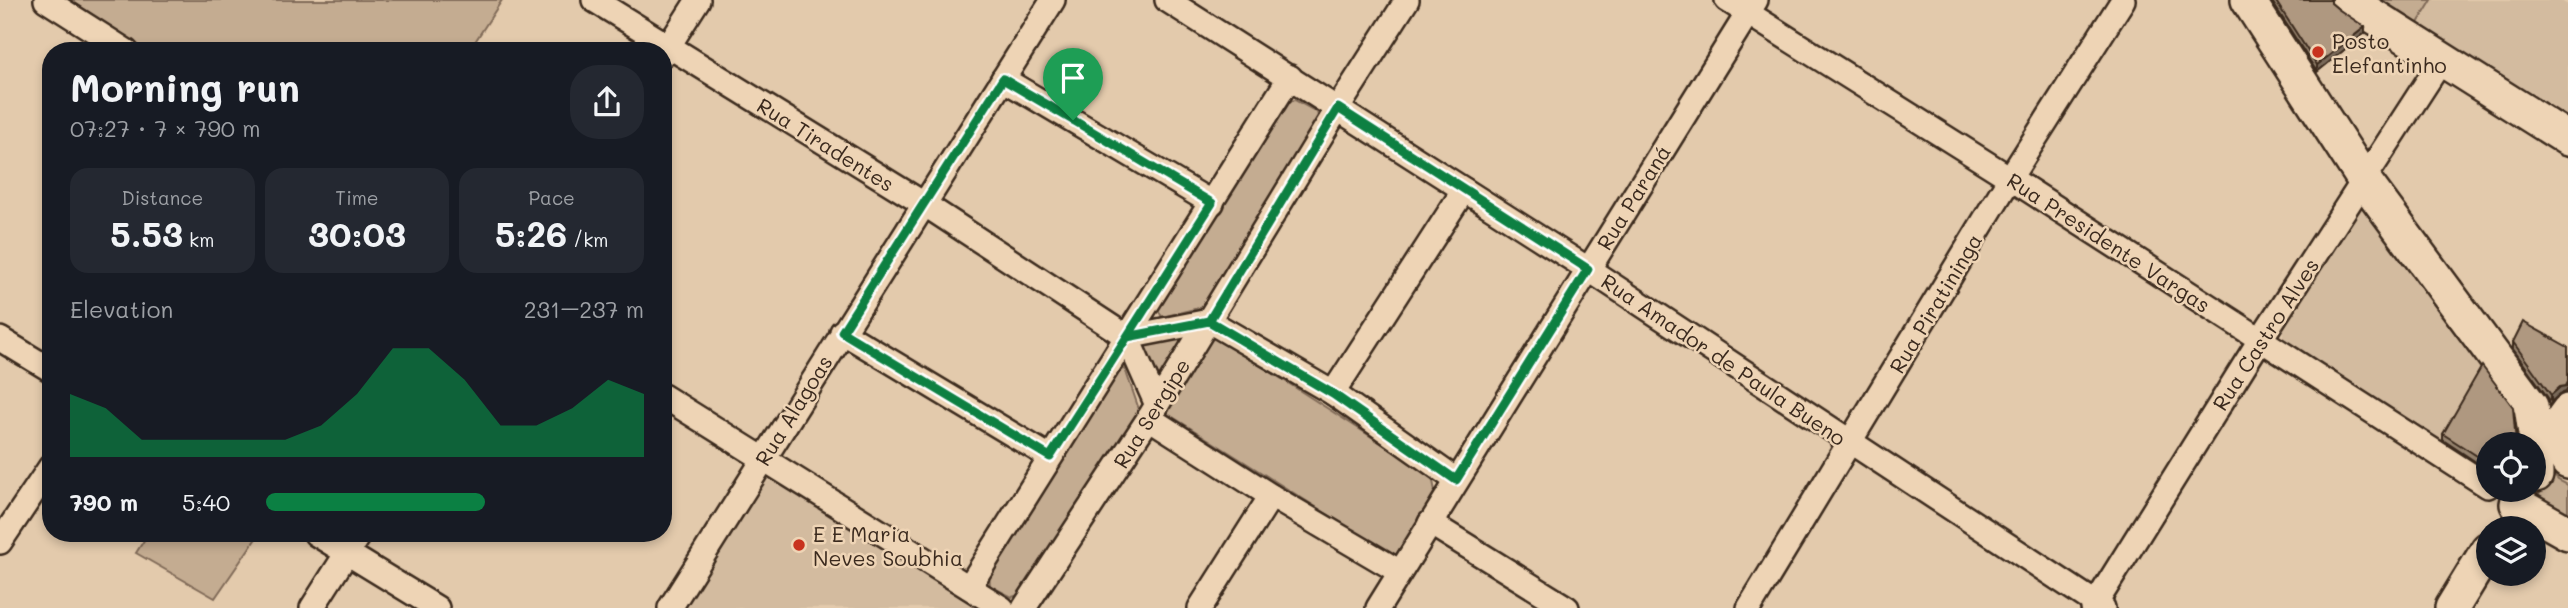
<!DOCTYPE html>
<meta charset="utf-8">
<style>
body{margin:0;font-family:Mali,sans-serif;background:#242831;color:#f1f3f6;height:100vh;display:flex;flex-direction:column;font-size:26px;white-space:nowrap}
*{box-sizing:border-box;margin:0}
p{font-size:23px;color:#9ea1a6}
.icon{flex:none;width:38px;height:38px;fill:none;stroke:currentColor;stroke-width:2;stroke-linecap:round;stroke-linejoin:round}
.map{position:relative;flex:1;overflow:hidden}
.drawer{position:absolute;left:42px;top:42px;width:630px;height:500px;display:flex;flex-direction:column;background:#171b24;border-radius:28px;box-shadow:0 4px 10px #0003}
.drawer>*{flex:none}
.buttons{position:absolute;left:2476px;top:432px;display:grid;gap:14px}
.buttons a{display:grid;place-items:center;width:70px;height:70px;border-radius:50%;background:#171b24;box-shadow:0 4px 10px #0003;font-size:35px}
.pin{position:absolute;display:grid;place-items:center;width:60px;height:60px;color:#fff;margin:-72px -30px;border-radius:50% 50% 50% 0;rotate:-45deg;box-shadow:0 0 7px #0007}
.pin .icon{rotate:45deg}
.round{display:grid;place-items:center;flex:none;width:74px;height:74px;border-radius:28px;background:#242831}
.head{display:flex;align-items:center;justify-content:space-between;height:119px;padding:0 28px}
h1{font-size:38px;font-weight:700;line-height:52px}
.metrics{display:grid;grid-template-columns:repeat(3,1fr);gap:10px;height:119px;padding:7px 28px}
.metrics div{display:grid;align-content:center;border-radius:18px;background:#242831;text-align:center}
.metrics b{font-size:35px;font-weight:700}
.metrics small{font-size:19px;font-weight:400}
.metrics p{font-size:19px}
.chart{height:196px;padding:14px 28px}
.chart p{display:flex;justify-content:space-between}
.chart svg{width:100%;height:126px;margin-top:7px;fill:#0b8043;opacity:.7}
ul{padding:0 28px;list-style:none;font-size:23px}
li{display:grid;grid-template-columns:112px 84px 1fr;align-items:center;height:52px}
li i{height:18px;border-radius:9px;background:#0b8043}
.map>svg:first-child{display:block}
.built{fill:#d3bb9f}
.green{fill:#c4ac91;stroke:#806b58;stroke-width:2}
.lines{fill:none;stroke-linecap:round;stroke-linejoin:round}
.street-casing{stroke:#3b2a1e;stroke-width:28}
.secondary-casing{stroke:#3b2a1e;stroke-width:38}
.street{stroke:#eed4b5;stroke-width:23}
.secondary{stroke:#eed4b5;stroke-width:33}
.wall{fill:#96836e;stroke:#3b2a1e;stroke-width:2}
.shaded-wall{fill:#7a6a5a;stroke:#3b2a1e;stroke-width:2}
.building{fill:#af9880;stroke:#3b2a1e;stroke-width:2}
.route-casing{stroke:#fff;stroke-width:14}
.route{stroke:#0b8043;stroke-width:9}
.poi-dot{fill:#c8321e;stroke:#eed4b5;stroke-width:2.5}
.labels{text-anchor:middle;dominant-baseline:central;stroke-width:5;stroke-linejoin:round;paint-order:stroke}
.poi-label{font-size:21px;fill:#3b2a1e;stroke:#eed4b5;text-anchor:start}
.street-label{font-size:21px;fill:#3b2a1e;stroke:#eed4b5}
</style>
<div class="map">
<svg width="2568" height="608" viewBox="0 0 2568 608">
<rect width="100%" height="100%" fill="#e3caac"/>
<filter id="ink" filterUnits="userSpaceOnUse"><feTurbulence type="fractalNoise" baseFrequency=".0143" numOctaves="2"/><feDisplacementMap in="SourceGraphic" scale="14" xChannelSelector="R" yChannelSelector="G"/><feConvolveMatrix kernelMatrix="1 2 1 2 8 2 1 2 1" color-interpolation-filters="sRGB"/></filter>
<g filter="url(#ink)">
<!-- built -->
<g class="built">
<polygon points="2432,0 2559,0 2568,5 2568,121 2415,28"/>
<polygon points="2371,205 2485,368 2443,441 2283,339 2283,326 2357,209"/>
<polygon points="773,480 981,608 680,608 760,482"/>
</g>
<!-- green -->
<g class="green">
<polygon points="70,0 502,0 469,51 148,51"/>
<polygon points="2370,0 2432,0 2415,28"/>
<polygon points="1295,100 1317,112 1320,124 1211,305 1162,317 1157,308 1282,103"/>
<polygon points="1217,337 1432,476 1435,491 1399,555 1389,553 1168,414 1166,403 1206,338"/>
<polygon points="1183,338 1188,342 1158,384 1141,343"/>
<polygon points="1125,369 1141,415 1026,593 1012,597 990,586 989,573 1116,370"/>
<polygon points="2551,472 2558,480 2568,485 2568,524 2535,502"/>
<polygon points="148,534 259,534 215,598 136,553"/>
</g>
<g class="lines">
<defs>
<g id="street">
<polyline points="46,0 126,51"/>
<polyline points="594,0 924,204 1127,337 1157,405"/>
<polyline points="1167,0 1588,269 2103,608"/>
<polyline points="1727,0 2010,178 2488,486"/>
<polyline points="663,55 698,0"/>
<polyline points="1003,79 1212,203"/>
<polyline points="842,332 1050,457"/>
<polyline points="1127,337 1209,321 1333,393 1456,480"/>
<polyline points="0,339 51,370"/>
<polyline points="1333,393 1464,190"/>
<polyline points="663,396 1002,608"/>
<polyline points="1149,418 1271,496 1400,572"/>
<polyline points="1430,523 1567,608"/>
<polyline points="316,534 437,608"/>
<polyline points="0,542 51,466"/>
<polyline points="969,587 1290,77"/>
<polyline points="312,608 359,534"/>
<polyline points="670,608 1053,0"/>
<polyline points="1024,608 1149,418 1338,108 1407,0"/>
<polyline points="1200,608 1271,496"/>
<polyline points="1378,608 1756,0"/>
<polyline points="1749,608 2010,178 2123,0"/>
<polyline points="2093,608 2260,340 2441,61"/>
</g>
<g id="secondary">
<polyline points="2248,0 2364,180 2531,406 2535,434 2536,475"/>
<polyline points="2348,0 2568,139"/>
<path d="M2568 411C2555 426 2556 446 2568 462"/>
<polyline points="2517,504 2568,533"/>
<polyline points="2452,608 2488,549"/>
</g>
</defs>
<!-- street casing -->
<use href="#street" class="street-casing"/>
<!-- secondary casing -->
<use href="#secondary" class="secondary-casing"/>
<!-- street -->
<use href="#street" class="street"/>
<!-- secondary -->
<use href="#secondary" class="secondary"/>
</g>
<!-- wall -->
<g class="wall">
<polygon points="2271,0 2331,0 2331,3 2338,9 2365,33 2317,72"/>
<polygon points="2513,342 2568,347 2568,388 2566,392 2560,394 2551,402 2513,349"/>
<polygon points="2443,434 2488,444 2488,470 2443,440"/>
</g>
<!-- shaded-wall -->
<g class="shaded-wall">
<polygon points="2365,27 2365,33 2317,72 2317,65"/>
<polygon points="2568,382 2568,388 2566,392 2560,394 2551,402 2551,395 2560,387"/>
</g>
<!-- building -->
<g class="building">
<polygon points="2275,0 2331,0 2331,3 2338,9 2365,27 2317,65"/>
<polygon points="2523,322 2568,347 2568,382 2566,386 2560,387 2551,395 2513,342"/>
<polygon points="2482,366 2513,407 2516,444 2488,444 2488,463 2443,434"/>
</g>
</g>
<g class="lines" filter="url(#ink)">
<defs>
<polyline id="route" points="1073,120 1003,79 842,332 1050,457 1127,337 1209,321 1333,394 1456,480 1588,269 1338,108 1209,321 1127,337 1212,203 1073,120"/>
</defs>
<!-- route casing -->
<use href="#route" class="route-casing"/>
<!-- route -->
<use href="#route" class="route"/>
</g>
<!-- markers -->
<g class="poi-dot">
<circle cx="2318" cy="52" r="7"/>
<circle cx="799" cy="545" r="7"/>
</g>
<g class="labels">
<!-- poi labels -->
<g class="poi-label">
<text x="2332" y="40">Posto<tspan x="2332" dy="24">Elefantinho</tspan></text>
<text x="813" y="533">E E Maria<tspan x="813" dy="24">Neves Soubhia</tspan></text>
</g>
<!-- street labels -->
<g class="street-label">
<text transform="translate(826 144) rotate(32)">Rua Tiradentes</text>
<text transform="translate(1633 197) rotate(-58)">Rua Paraná</text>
<text transform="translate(2109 242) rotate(33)">Rua Presidente Vargas</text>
<text transform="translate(1935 303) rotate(-59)">Rua Piratininga</text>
<text transform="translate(2265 334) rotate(-57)">Rua Castro Alves</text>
<text transform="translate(1724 359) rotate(34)">Rua Amador de Paula Bueno</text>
<text transform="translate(793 410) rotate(-58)">Rua Alagoas</text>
<text transform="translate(1151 413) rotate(-58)">Rua Sergipe</text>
</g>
</g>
</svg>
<div class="buttons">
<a><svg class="icon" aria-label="locate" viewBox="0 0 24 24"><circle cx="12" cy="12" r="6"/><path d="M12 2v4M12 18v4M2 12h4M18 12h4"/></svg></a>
<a><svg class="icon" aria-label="layers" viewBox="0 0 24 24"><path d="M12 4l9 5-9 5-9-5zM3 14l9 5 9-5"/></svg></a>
</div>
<div class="pin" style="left:1073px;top:120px;background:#1e9e55"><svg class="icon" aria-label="arrive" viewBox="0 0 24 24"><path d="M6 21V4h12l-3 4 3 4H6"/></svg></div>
<section class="drawer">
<div class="head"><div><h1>Morning run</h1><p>07:27 · 7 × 790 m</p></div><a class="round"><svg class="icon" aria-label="share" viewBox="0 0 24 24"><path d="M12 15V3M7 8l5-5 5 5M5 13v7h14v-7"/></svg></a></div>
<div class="metrics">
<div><p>Distance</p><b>5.53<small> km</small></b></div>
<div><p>Time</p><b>30:03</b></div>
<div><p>Pace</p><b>5:26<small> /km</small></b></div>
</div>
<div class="chart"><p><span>Elevation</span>231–237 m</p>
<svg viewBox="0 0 160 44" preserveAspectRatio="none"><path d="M0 44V22L10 27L20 38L30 38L40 38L50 38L60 38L70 33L80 22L90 6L100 6L110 17L120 33L130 33L140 27L150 17L160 22V44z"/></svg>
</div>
<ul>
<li><b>790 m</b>5:40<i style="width:58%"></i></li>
</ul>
</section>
</div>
